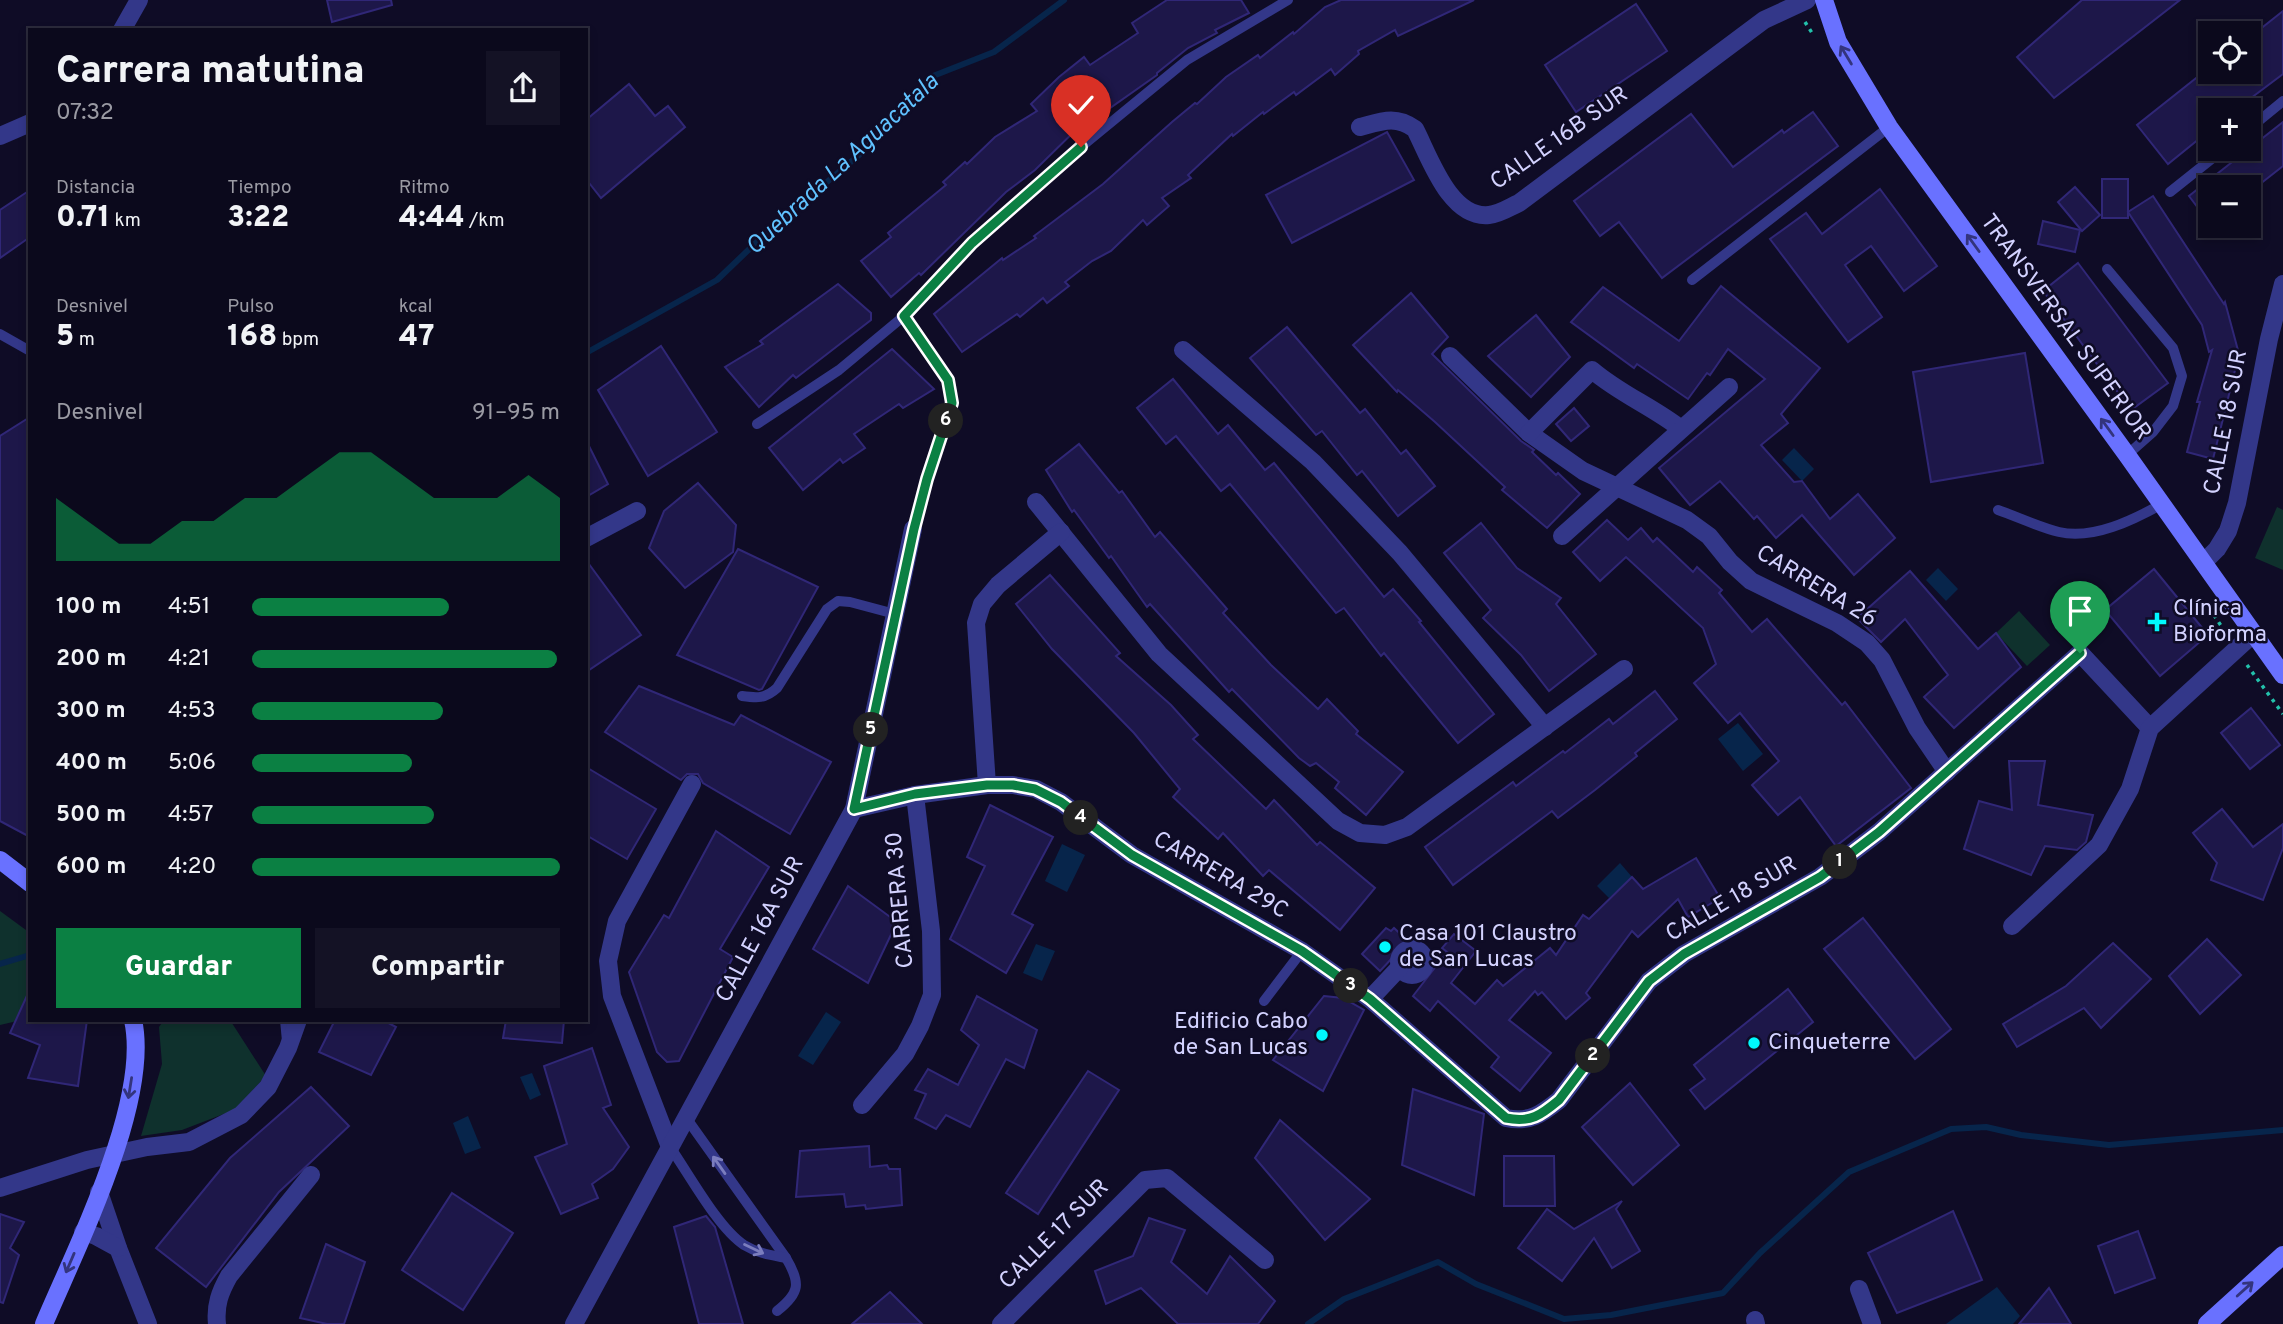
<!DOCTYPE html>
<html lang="es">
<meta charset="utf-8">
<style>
body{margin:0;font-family:Overpass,sans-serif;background:#141225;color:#f1f3f6;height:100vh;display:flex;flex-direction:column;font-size:26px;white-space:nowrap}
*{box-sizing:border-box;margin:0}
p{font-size:23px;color:#9a9aa3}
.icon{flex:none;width:38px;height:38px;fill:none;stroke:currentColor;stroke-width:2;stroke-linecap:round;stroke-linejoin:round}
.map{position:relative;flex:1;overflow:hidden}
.details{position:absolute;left:28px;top:28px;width:560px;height:994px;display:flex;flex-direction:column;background:#0b091c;border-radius:0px;box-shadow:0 4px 10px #0003,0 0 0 2px #2b2a3b}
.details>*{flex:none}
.fabs{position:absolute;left:2198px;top:21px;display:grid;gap:14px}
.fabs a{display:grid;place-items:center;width:63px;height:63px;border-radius:0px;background:#0b091c;box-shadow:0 4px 10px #0003,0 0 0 2px #2b2a3b;font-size:35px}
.pin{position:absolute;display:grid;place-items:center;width:60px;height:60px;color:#fff;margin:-72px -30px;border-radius:50% 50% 50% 0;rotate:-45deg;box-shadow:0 0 7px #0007}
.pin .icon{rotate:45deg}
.km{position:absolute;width:35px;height:35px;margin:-18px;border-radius:50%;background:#222;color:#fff;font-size:19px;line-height:35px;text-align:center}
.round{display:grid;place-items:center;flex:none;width:74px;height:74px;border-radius:0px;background:#141225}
.headline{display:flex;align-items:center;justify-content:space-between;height:119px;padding:0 28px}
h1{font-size:38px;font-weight:800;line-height:52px}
.metrics{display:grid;grid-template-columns:repeat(3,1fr);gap:10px;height:119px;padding:7px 28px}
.metrics div{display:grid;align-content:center}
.metrics b{font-size:30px;font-weight:800}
.metrics small{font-size:19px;font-weight:400}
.metrics p{font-size:19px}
.chart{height:196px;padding:14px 28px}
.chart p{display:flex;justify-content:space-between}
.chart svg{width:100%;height:126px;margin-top:7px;fill:#0b8043;opacity:.7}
.cta{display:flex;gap:14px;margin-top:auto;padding:14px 28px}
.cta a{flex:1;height:80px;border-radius:0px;background:#0b8043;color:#fff;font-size:28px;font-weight:800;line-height:80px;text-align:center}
.cta a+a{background:#141225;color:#f1f3f6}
ul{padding:0 28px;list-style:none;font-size:23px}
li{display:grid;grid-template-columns:112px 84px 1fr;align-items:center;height:52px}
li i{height:18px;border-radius:9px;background:#0b8043}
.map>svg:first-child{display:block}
.green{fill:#0f312d}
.water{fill:#07254b}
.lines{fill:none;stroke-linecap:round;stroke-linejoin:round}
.stream{stroke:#07254b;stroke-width:6}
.building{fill:#1d1749;stroke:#302777;stroke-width:2}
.path{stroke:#23c1ab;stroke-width:3.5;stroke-dasharray:3.5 5;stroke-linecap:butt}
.service{stroke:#333789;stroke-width:10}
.minor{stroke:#333789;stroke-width:18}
.secondary{stroke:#6971ff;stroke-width:18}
.oneway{stroke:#33347d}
.oneway2{stroke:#7b7dbe}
.route-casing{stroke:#fff;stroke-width:14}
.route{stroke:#0b8043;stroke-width:9}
.poi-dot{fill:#00f8fd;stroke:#0f0c26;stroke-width:2.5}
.labels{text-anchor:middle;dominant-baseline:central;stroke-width:5;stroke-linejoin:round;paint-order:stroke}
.street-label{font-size:23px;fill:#d3d2ff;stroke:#0f0c26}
.poi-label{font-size:23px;fill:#d3d2ff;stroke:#0f0c26;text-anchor:start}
.water-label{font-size:24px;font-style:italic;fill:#60c2ff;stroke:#0f0c26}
</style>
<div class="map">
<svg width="2283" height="1324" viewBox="0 0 2283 1324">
<rect width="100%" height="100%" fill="#0f0c26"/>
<!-- green -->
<g class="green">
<polygon points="2277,507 2283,510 2283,570 2255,558"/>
<polygon points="2019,611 2050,645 2027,666 1996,633"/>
<polygon points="0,911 30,933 30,1018 0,1025"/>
<polygon points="164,1020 230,1020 266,1076 234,1110 182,1130 141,1136 162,1064 159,1027"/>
</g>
<!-- water -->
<g class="water">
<polygon points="1794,448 1814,469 1802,481 1782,460"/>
<polygon points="1938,568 1958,589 1946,601 1926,580"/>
<polygon points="1738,723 1763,754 1743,771 1718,739"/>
<polygon points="1062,844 1085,855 1067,892 1045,881"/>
<polygon points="1620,863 1632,877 1609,898 1597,886"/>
<polygon points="1036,944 1055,951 1042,981 1023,973"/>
<polygon points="826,1012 841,1022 813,1065 798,1056"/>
<polygon points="532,1073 541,1095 530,1100 520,1077"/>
<polygon points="468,1116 481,1148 465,1154 453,1123"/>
<polygon points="1997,1287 2020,1316 2013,1324 1946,1324"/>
</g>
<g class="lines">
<!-- stream -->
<g class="stream">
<polyline points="586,353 717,280 764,235 859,155 933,76 994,52 1064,0"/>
<polyline points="0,964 30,955"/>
<polyline points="1308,1324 1344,1299 1438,1262 1476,1284 1564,1319 1611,1315 1723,1293 1760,1253 1849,1172 1951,1129 1986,1127 2021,1135 2109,1145 2283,1130"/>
</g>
</g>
<!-- building -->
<g class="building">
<polygon points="327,0 391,0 392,5 332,22"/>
<polygon points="1167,0 1241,0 1249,13 1215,30 1217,33 1188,48 1157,73 1157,75 1093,120 1090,116 1035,170 1006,192 921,275 919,273 891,297 861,261 891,237 888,233 946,185 943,182 965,162 967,164 995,137 1037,111 1031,104 1059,77 1084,57 1090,65 1138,33 1132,23"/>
<polygon points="1341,0 1474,0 1398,36 1395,30 1358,51 1359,54 1335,75 1331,69 1296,95 1294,92 1264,114 1263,112 1233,136 1232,134 1188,175 1191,178 1162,198 1169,206 1147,225 1143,220 1111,251 1092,261 1065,282 1069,286 1047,303 1043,298 1020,317 1017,314 962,352 934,314 1002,258 1003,260 1036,238 1034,236 1103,184 1172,122 1195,103 1197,104 1226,77 1258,55 1260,58 1293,32 1294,34 1325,7"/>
<polygon points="2082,0 2180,0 2054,98 2017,57"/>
<polygon points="1636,4 1667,51 1576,112 1545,65"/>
<polygon points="2283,11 2283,74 2235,110 2210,110 2210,130 2168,164 2137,125 2205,71 2249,72 2249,38"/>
<polygon points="629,84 655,116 668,106 685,127 601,198 586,179 586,120"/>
<polygon points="1813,112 1838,146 1662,278 1619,222 1600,236 1574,201 1691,114 1733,167 1782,130 1784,133"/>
<polygon points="2283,122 2283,166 2255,188 2210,187 2210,224 2189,196"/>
<polygon points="1387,132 1414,180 1292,243 1266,195"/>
<rect x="2102" y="179" width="26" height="39"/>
<polygon points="2075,187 2100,215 2082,231 2058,202"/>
<polygon points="1880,189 1937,266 1904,291 1871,246 1845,265 1882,317 1848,342 1770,239 1806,213 1822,234"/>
<polygon points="30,190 30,237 0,258 0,210"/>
<polygon points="2153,196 2224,304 2225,302 2239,354 2213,459 2187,452 2200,402 2197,402 2212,350 2209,352 2202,325 2128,212"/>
<polygon points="2043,221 2080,230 2075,252 2038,244"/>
<polygon points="2078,263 2168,383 2131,410 2043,291"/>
<polygon points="838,284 871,313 871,320 796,378 793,375 759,407 725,367 763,344 760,341"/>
<polygon points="1721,286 1820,368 1781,414 1788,423 1761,445 1794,482 1802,481 1830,519 1858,494 1895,538 1854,575 1802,515 1776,538 1757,516 1754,519 1720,481 1690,505 1659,468 1765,379 1728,349 1710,375 1707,373 1688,399 1637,364 1634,368 1571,322 1603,287 1679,341"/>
<polygon points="1411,293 1448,337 1432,354 1521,441 1534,450 1532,452 1556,475 1558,473 1580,494 1547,528 1502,490 1505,487 1435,422 1398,390 1397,392 1353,345"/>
<polygon points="1536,315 1570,357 1531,397 1488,356"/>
<polygon points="1287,327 1360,413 1365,409 1401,454 1406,450 1435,486 1398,516 1362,471 1357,475 1322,431 1316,435 1250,358"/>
<polygon points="661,346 717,432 648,476 598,390"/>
<polygon points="892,349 934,389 903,408 899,404 854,434 865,448 843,463 840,459 803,490 769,448"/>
<polygon points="2025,353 2043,463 1931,482 1913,372"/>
<polygon points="1173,379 1218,434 1228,425 1265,470 1274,463 1384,597 1393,589 1421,621 1419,622 1494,714 1458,743 1384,653 1381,656 1344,608 1336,613 1230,484 1221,491 1176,436 1166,444 1137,408"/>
<polygon points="1574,408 1589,426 1571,441 1556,424"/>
<polygon points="30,417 30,837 0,821 0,436"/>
<polygon points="586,440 608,484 586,497"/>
<polygon points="1079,444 1119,493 1122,491 1155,537 1160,532 1227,609 1223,613 1271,665 1318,709 1327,699 1358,731 1356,734 1403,772 1366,815 1335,788 1339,782 1316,763 1310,766 1299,758 1232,689 1229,692 1150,604 1147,607 1111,556 1109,558 1074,510 1072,512 1046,470"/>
<polygon points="698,483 736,525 733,552 685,588 649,548 664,511"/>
<polygon points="1607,520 1628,540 1641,528 1653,542 1657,538 1693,572 1697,567 1722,590 1719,593 1752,632 1767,619 1842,705 1845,702 1911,788 1836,846 1800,797 1778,815 1752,785 1779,761 1740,713 1728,723 1694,683 1716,664 1703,628 1626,557 1600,581 1573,552"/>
<polygon points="1481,523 1517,568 1561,598 1556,604 1596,654 1549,691 1521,655 1483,618 1491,610 1444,553"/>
<polygon points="738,549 818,587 762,689 759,690 677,655"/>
<polygon points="586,560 641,635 586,672"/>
<polygon points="2154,569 2208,635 2160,676 2105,610"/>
<polygon points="1910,571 1978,649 1996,633 2021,667 1954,728 1924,697 1948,675 1905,619 1881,642 1857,618"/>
<polygon points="1050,575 1120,653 1116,656 1171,705 1198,735 1193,739 1266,809 1274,800 1317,845 1320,842 1375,888 1340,930 1269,870 1263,876 1223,833 1218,839 1173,797 1180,789 1134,733 1052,649 1016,604"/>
<polygon points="639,686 734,725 741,715 831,762 790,834 703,783 698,774 687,774 681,780 605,732"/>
<polygon points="1655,691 1677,719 1635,753 1637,756 1595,790 1558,818 1552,811 1453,885 1425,847 1513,782 1516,786 1563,751 1565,753 1609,719 1613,724"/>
<polygon points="2251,708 2280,745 2250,769 2221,733"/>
<polygon points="2009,761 2045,761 2038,805 2093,815 2086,842 2077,850 2045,846 2031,875 1964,849 1979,801 2012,810"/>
<polygon points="586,767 656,809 627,859 586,835"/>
<polygon points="990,805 1053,837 1012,914 1033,925 1006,973 950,939 985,866 967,857"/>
<polygon points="2222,809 2253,847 2283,824 2283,848 2263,900 2211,880 2217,863 2193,833"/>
<polygon points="716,831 769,867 720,949 733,957 679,1061 667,1062 657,1052 629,972 664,915 669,918"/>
<polygon points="1696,858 1720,898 1688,917 1678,899 1638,937 1632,931 1586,993 1590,998 1566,1019 1542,992 1538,995 1535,991 1509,1020 1551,1053 1520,1091 1491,1067 1499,1057 1438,1001 1430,1011 1413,996 1447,952 1442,948 1454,934 1476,951 1451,983 1475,1004 1497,980 1503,986 1550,948 1556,955 1583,915 1589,919 1632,877 1643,889"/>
<polygon points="848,886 897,922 868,983 813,949"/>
<polygon points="1863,918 1951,1029 1915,1059 1824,949"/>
<polygon points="1386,928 1391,931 1394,928 1408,941 1380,971 1362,954"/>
<polygon points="2207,939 2241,975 2200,1014 2169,976"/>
<polygon points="2113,943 2151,979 2101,1028 2084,1008 2017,1047 2003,1024 2066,986"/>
<polygon points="30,989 30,1020 87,1020 78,1086 28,1078 40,1045 10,1033"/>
<polygon points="1788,989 1813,1022 1705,1109 1690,1090 1705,1079 1694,1065"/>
<polygon points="977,996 1037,1030 1024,1068 1006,1059 970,1127 946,1115 936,1129 915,1118 926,1094 915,1090 928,1069 958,1085 979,1045 961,1030"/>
<polygon points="1324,996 1343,998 1364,1010 1323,1091 1273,1060"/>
<polygon points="335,1020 383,1020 396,1027 371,1075 319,1052"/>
<polygon points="506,1020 564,1020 562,1043 503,1038"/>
<polygon points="592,1048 611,1105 603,1108 629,1147 613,1169 592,1184 598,1198 561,1214 535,1157 567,1144 544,1066"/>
<polygon points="1088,1071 1119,1090 1038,1214 1006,1193"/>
<polygon points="1630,1083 1679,1145 1633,1185 1582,1127"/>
<polygon points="311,1087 349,1126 279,1192 206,1287 156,1248 230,1158"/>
<polygon points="1413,1089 1484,1114 1474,1195 1402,1165"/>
<polygon points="1280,1120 1370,1199 1325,1240 1255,1158"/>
<polygon points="869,1146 870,1167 887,1165 889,1169 900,1169 902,1205 866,1209 865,1205 846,1207 844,1194 796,1197 800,1151"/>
<polygon points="1504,1156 1554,1156 1555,1206 1504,1206"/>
<polygon points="452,1193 513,1233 463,1310 402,1270"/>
<polygon points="1622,1201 1616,1209 1640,1251 1612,1268 1594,1238 1562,1281 1518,1248 1547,1209 1574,1229"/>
<polygon points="1953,1211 1982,1280 1897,1313 1868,1253"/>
<polygon points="0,1214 24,1222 10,1248 19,1255 3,1303 0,1302"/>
<polygon points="706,1216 715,1227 743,1324 699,1324 674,1227"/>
<polygon points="1149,1218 1185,1230 1171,1262 1207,1294 1230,1256 1275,1301 1258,1324 1178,1324 1141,1288 1106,1304 1095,1271 1133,1256"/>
<polygon points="2138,1231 2155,1278 2115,1293 2098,1246"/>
<polygon points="326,1244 365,1262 344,1324 327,1324 300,1318"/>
<polygon points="2049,1288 2071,1324 2019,1324"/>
<polygon points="890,1292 922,1324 852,1324"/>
</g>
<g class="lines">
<!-- path -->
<g class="path">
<polyline points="1805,22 1814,36"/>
<polyline points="2214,615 2225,632"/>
<polyline points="2247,665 2283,714"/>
</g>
<!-- service -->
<g class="service">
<polyline points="2249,129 2283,101"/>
<polyline points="2170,192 2224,149"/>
<polyline points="2107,269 2173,348 2182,376 2173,406 2153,432 2127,455"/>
<polyline points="1692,280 1889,127"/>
<polyline points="904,316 948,380 952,403 927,479 913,529"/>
<polyline points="0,334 30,351"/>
<polyline points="757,424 839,370 904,316 973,242 1081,147 1187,60 1288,0"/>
<path d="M1998 510C2018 517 2039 527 2059 532 2093 540 2133 520 2162 504"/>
<path d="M742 696C757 698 765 699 777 688L827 609 838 601 850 602 895 614"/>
<polyline points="1264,1001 1302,951"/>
<polyline points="285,1020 287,1041"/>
<path d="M687 1119 786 1258C801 1283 800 1293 777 1311"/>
<path d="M670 1147C689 1174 718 1228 744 1245 757 1253 771 1255 786 1258"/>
</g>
<!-- minor -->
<g class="minor">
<polyline points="122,30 139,0"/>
<path d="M1360 127C1382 121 1396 115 1415 129 1430 158 1450 219 1489 215 1500 214 1510 207 1519 203L1764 20 1807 0"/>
<polyline points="0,136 30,123"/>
<polyline points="1183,350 1313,462 1400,553 1545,727"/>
<polyline points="1450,356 1529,433 1583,471 1687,520 1709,536 1730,562 1751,581 1837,623 1867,643 1882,660 1917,728 1947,772"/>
<path d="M1529 433 1592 370C1620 394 1653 407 1681 429"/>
<polyline points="1036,502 1159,654 1338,821 1360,833 1385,835 1407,827 1624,669"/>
<polyline points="1562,536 1729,387"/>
<polyline points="586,538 637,511"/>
<polyline points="2204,562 2217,549 2228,531 2237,503 2269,339 2283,284"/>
<polyline points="987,785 976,623 982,604 998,585 1061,532"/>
<path d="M854 809 915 795 987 785H1013L1036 789 1061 802 1132 855 1302 951 1370 999 1506 1118C1529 1123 1542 1114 1559 1100L1649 981 1684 954 1820 877 1879 832 2080 653 2150 728"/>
<polyline points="2012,926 2099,845 2130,789 2150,728 2253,634"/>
<circle cx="1412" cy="962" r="13"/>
<polyline points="1370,999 1400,967"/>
<polyline points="862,1105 905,1054 920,1026 932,995 931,931 915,795"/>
<polyline points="670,1147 612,996 608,961 617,921 692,784"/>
<polyline points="0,1188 87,1160 147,1147 189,1142 241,1115 268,1087 288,1048 298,1020"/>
<polyline points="99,1192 118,1248 148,1324"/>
<polyline points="83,1232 96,1236 118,1248"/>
<polyline points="1859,1289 1872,1324"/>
<polyline points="1755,1320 1756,1324"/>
<path d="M217 1324C215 1305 220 1292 229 1276L311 1175"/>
<polyline points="574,1324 854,809 913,529"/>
<polyline points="1001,1324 1145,1180 1167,1178 1265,1260"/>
</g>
<!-- secondary -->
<g class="secondary">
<polyline points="1824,0 1838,42 1889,127 2127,455 2283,675"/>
<polyline points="0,860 30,883"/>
<path d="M44 1324C76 1248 151 1101 133 1020"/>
<polyline points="2207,1324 2283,1255"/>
</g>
</g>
<!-- one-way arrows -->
<defs><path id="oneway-shaft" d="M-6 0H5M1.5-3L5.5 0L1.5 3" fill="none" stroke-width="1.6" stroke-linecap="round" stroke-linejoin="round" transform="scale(1.75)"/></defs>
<g class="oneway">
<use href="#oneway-shaft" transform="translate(1846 55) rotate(-121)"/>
<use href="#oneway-shaft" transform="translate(1973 243) rotate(-126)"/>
<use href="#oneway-shaft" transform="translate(2107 427) rotate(-126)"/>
<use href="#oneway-shaft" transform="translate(130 1088) rotate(99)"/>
<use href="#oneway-shaft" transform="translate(70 1263) rotate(113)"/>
<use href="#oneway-shaft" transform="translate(2245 1289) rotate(-42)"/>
</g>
<g class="oneway2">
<use href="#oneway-shaft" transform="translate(719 1165) rotate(-125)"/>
<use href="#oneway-shaft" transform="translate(754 1249) rotate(26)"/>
</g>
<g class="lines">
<defs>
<path id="route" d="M1081 147 972 243 904 316 948 380 952 403 927 479 914 529 854 809 915 794 987 785H1013L1035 789 1061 802 1132 855 1302 951 1370 999 1506 1118C1531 1123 1541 1115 1559 1100L1649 981 1684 954 1820 877 1879 832 2080 653"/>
</defs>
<!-- route casing -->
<use href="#route" class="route-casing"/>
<!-- route -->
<use href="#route" class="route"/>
</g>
<!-- markers -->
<g class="poi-dot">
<path d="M2153.5 611.5h7v7h7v7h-7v7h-7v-7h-7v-7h7z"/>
<circle cx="1385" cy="947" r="7"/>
<circle cx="1322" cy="1035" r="7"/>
<circle cx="1754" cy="1043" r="7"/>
</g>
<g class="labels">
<!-- street labels -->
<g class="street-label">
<text transform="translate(1560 139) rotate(-35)">CALLE 16B SUR</text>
<text transform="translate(2065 328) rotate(54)">TRANSVERSAL SUPERIOR</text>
<text transform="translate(2227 422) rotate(-79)">CALLE 18 SUR</text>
<text transform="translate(1816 587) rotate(31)">CARRERA 26</text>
<text transform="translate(1220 876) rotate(30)">CARRERA 29C</text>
<text transform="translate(901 900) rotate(-95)">CARRERA 30</text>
<text transform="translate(1732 900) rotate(-30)">CALLE 18 SUR</text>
<text transform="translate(761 930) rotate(-62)">CALLE 16A SUR</text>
<text transform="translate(1055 1235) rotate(-45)">CALLE 17 SUR</text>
</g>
<!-- poi labels -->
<g class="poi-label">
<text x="2173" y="609">Clínica<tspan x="2173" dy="26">Bioforma</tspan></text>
<text x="1399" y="934">Casa 101 Claustro<tspan x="1399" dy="26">de San Lucas</tspan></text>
<text x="1308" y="1022" text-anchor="end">Edificio Cabo<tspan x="1308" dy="26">de San Lucas</tspan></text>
<text x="1768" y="1043">Cinqueterre</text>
</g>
<!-- water labels -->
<g class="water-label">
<text transform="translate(843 165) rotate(-43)">Quebrada La Aguacatala</text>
</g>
</g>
</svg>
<div class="fabs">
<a><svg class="icon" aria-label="locate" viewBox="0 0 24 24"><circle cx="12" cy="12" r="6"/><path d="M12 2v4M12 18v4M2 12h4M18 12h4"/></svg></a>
<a>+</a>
<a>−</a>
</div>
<div class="pin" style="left:2080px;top:653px;background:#1e9e55"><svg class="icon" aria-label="arrive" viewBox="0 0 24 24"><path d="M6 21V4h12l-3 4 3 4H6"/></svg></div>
<div class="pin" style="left:1081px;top:147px;background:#d93025"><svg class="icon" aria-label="check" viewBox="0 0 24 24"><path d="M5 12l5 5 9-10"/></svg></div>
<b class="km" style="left:1840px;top:862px">1</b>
<b class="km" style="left:1593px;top:1056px">2</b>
<b class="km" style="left:1351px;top:986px">3</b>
<b class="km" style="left:1081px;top:818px">4</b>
<b class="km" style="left:871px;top:730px">5</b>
<b class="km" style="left:946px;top:421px">6</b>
<section class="details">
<div class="headline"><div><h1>Carrera matutina</h1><p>07:32</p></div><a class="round"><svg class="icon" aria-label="share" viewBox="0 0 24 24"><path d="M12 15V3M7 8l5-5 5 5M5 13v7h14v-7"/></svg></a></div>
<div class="metrics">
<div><p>Distancia</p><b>0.71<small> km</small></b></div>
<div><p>Tiempo</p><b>3:22</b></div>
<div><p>Ritmo</p><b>4:44<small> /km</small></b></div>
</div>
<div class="metrics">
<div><p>Desnivel</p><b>5<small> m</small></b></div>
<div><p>Pulso</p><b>168<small> bpm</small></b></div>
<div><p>kcal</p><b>47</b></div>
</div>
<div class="chart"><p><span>Desnivel</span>91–95 m</p>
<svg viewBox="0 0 160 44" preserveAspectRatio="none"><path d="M0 44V22L10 30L20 38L30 38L40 30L50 30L60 22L70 22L80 14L90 6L100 6L110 14L120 22L130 22L140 22L150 14L160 22V44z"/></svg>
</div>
<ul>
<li><b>100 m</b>4:51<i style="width:64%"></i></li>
<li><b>200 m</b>4:21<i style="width:99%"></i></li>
<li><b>300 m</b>4:53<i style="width:62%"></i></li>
<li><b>400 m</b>5:06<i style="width:52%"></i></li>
<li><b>500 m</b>4:57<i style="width:59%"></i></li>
<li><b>600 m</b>4:20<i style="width:100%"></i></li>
</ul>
<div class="cta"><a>Guardar</a><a>Compartir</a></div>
</section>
</div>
